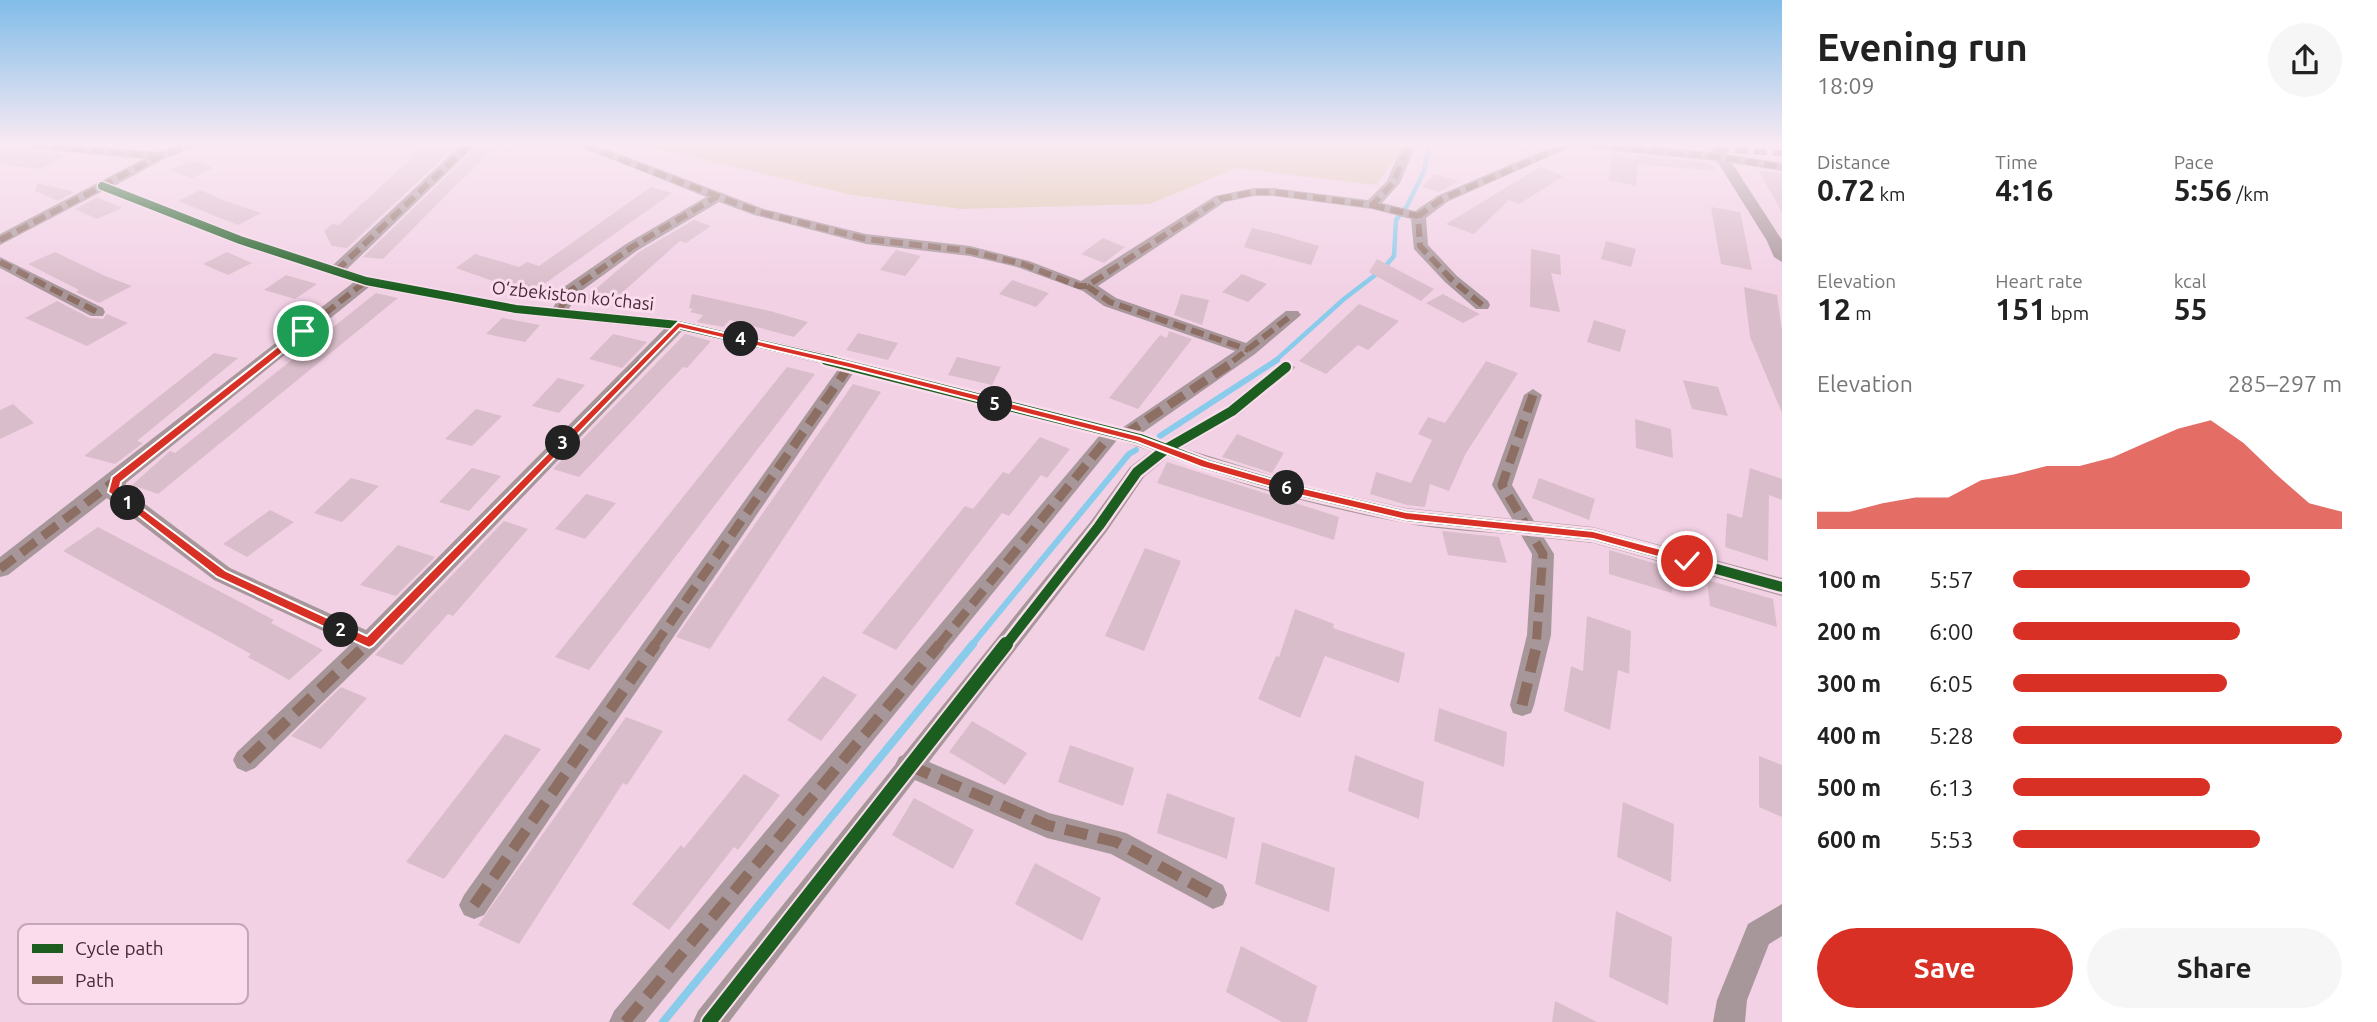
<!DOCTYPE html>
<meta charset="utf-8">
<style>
body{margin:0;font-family:Ubuntu,sans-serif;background:#f6f6f6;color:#222;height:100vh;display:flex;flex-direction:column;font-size:26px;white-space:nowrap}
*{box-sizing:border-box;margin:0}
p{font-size:23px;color:#767676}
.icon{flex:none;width:38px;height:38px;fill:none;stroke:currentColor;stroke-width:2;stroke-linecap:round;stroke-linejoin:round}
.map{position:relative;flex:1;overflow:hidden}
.drawer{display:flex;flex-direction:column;background:#fff;width:595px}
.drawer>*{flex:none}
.pin{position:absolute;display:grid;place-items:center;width:60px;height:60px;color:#fff;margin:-30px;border:4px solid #fff;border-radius:50%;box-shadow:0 2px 7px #0007}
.km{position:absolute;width:35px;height:35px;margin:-18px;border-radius:50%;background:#222;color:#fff;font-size:19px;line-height:35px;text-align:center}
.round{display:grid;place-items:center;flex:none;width:74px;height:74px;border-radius:37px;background:#f6f6f6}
.summary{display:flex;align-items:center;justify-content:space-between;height:119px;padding:0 35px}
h1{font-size:38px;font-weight:600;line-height:52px}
.metrics{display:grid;grid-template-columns:repeat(3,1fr);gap:10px;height:119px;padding:7px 35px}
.metrics div{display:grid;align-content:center}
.metrics b{font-size:30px;font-weight:600}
.metrics small{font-size:19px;font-weight:400}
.metrics p{font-size:19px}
.chart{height:196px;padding:14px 35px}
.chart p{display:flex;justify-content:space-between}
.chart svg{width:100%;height:126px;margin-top:7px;fill:#d93025;opacity:.7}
.cta{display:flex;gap:14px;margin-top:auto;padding:14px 35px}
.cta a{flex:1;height:80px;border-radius:42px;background:#d93025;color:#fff;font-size:28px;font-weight:600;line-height:80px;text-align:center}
.cta a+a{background:#f6f6f6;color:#222}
ul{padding:0 35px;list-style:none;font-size:23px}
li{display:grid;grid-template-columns:112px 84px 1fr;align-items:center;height:52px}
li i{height:18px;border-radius:9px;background:#d93025}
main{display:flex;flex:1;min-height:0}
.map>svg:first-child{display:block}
.green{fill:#dbc7a5}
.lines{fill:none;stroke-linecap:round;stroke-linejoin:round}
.stream-far2{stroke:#88cbeb;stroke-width:4.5}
.stream-far1{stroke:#88cbeb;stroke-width:6}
.stream{stroke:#88cbeb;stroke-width:8}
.building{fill:#dabdca}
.street{fill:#a8979a;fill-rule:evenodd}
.quiet-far2{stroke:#8d6e63;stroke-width:6;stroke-dasharray:13 6;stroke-linecap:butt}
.quiet-far1{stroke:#8d6e63;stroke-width:9;stroke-dasharray:18 9;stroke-linecap:butt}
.quiet{stroke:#8d6e63;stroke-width:11;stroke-dasharray:23 11;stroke-linecap:butt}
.cycleway-far2-casing{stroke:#fadced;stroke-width:11}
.cycleway-far1-casing{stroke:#fadced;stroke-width:15}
.cycleway-casing{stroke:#fadced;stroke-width:18}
.cycleway-far2{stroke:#1b5e20;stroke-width:8}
.cycleway-far1{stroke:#1b5e20;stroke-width:10}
.cycleway{stroke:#1b5e20;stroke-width:14}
.route{fill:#d93025;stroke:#fff;stroke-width:2}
.labels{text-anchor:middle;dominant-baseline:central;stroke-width:6;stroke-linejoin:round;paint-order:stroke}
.street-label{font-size:18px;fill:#45293b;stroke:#fadced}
.key{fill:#fadced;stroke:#c4a6b8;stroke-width:2}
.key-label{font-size:19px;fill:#45293b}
</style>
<main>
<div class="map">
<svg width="1782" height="1022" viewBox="0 0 1782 1022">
<rect width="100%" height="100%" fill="#f2d1e5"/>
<!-- green -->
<polygon class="green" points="642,145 1404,145 1376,185 1236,168 1150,204 961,209 852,195"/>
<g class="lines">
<!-- stream-far2 -->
<polyline class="stream-far2" points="1275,361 1344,299 1383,269 1394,256 1396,220 1407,206 1424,171 1429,145"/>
<!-- stream-far1 -->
<g class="stream-far1">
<polyline points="1160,436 1277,360"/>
<polyline points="971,646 1129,454 1136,450"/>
</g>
<!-- stream -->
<polyline class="stream" points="663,1022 973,644"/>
</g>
<!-- building -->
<g class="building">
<polygon points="15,145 24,145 34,152 66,155 40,169 0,164 0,148 14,150"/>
<polygon points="426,145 457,145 347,248 332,246 324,231 332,224 339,225"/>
<polygon points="479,145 496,145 383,259 363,257"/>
<polygon points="1612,155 1636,160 1633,155 1710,163 1716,171 1638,164 1636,186 1609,180"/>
<polygon points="191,160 214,168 192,178 170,170"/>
<polygon points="1540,167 1564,176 1519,204 1509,200 1474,234 1446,224"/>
<polygon points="1758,170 1782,173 1782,212"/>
<polygon points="1435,174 1459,181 1439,192 1422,187"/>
<polygon points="38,183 75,192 58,201 35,191"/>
<polygon points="651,187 672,193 530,294 456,268 475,254 519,267 527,262 539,266"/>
<polygon points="200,190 223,200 261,213 238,225 178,201"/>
<polygon points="97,197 122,208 97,219 75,209"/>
<polygon points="1711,207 1740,212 1752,270 1721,264"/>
<polygon points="694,220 711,226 686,243 680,241 607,306 584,299 639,252"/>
<polygon points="1252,228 1278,234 1319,246 1311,265 1266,253 1244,247"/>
<polygon points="1103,238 1125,247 1104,263 1081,254"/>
<polygon points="1606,241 1636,249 1631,267 1601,259"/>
<polygon points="1531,249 1560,255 1561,275 1551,273 1560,312 1530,307"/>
<polygon points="896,250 921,256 905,276 880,270"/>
<polygon points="55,252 105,276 132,286 99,303 76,292 79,290 28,264"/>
<polygon points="227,252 252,263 228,275 203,264"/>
<polygon points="1377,259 1434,289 1421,301 1369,272"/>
<polygon points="1242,274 1267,284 1248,302 1222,292"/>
<polygon points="286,275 317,284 295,299 264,290"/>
<polygon points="1012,280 1049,293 1036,307 999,294"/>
<polygon points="1744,287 1777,295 1782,331 1782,413 1750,337"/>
<polygon points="376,293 398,298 158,494 132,485 170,451 175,453"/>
<polygon points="692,294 770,311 808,322 794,337 730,320 723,327 697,322 703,315 690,312 693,309 689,308"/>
<polygon points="1181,294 1209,300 1202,325 1174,315"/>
<polygon points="1443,294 1474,311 1480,314 1463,323 1426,303"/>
<polygon points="57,301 90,318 103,319 107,314 128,323 87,346 25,318"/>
<polygon points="1359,304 1399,321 1368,350 1358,345 1326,374 1299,361"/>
<polygon points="502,318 540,325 525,342 486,334"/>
<polygon points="1594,320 1626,330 1620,352 1587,342"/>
<polygon points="1169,331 1192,339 1138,409 1109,398 1160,335 1167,338"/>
<polygon points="858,333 898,343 888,360 846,350"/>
<polygon points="613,334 647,342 622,368 589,359"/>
<polygon points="685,334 711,341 687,368 683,367 579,477 553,469"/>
<polygon points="214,353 238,358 137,441 143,443 115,464 84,456"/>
<polygon points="957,357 1001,367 992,385 948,375"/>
<polygon points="1486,361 1518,373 1466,453 1449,491 1430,484 1425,507 1407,505 1370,494 1376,472 1411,483 1432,440 1418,434 1428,417 1445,423"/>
<polygon points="787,367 815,374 589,670 555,657"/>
<polygon points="558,378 585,385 559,413 532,406"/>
<polygon points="1683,380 1718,387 1728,416 1692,409"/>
<polygon points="853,384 881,392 710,649 676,637"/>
<polygon points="13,404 34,423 0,439 0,410"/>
<polygon points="476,409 502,416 472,446 445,439"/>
<polygon points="1635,419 1671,429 1673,458 1636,448"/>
<polygon points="1237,434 1284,453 1272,473 1222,457"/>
<polygon points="1040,437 1070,449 1047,478 1041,475 1009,516 1002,513 896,650 862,633 965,506 973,509 1003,472 1009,474"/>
<polygon points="1167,462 1339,517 1334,540 1157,483"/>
<polygon points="472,468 501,476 469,511 439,502"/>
<polygon points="1750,468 1782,479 1782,500 1769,495 1768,561 1725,547 1727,513 1742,518"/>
<polygon points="351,478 379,486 342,522 314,513"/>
<polygon points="1539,478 1595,499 1589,520 1532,498"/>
<polygon points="586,494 616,503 585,539 555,529"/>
<polygon points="270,510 294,522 247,557 223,544"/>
<polygon points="504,521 528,529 453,616 448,614 402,665 375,655"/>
<polygon points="98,527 274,620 271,623 323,650 289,680 248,657 251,654 63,551"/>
<polygon points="1442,531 1499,537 1507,563 1448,555"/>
<polygon points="398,545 435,557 396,596 360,585"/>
<polygon points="1145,548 1181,561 1144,651 1105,636"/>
<polygon points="1609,550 1671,568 1672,593 1609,574"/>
<polygon points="1707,580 1773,599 1777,627 1710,606"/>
<polygon points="1295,609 1334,624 1333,628 1405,653 1399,683 1325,656 1300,718 1258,699 1276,656 1279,657"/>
<polygon points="1587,616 1631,631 1629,674 1618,670 1610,730 1564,711 1571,666 1583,671"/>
<polygon points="823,676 857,695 821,741 787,720"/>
<polygon points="341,687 367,698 321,749 291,736"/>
<polygon points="1439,708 1507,732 1504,767 1434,741"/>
<polygon points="626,717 663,731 627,785 623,783 519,944 478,925"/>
<polygon points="972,721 1027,753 1005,785 949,752"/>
<polygon points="505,734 541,749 444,879 406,862"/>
<polygon points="1070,745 1134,768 1123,806 1058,782"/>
<polygon points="1355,755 1424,782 1419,819 1348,791"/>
<polygon points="1759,756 1782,765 1782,817 1759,807"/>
<polygon points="744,774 780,795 738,850 734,847 669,930 632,904 681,845 684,848"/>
<polygon points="1167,793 1235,818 1227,859 1157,833"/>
<polygon points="914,798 974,830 953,869 892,835"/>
<polygon points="1623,802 1674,824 1671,882 1617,857"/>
<polygon points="1262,842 1335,868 1329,912 1255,884"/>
<polygon points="1035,863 1101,898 1082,941 1015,904"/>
<polygon points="1616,911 1672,937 1668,1005 1609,977"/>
<polygon points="1241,946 1317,986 1307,1022 1282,1022 1226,992"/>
<polygon points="1555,1001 1597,1022 1552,1022"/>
</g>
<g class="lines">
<!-- street -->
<g class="street">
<path d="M27 145H82L158 152 178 145H199L164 159 114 186 245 237 333 265 461 145H476L347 269 369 277 516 304 553 308 564 287 626 244 706 197 576 145H596L764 209 866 234 970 246 1029 261 1081 281 1215 196 1254 188H1273L1368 200 1387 181 1402 145H1416L1400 183 1382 203 1415 211 1437 196 1556 145H1575L1447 202 1426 218 1428 245 1457 276 1488 301 1490 305 1488 309H1476L1445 282 1414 249 1411 219 1372 209 1273 196H1254L1225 202 1098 286 1116 298 1246 343 1286 311H1298L1301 315 1255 354 1142 433 1165 441 1225 407 1280 363 1286 361 1295 367 1292 371 1239 415 1183 448 1299 484 1406 508 1512 519 1492 485 1524 395 1533 389 1542 395 1512 485 1534 521 1593 527 1782 578V596L1593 543 1544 538 1554 554 1551 635 1534 705 1531 713 1522 716 1513 713 1510 705 1527 635 1532 554 1521 535C1483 532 1442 530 1404 523 1325 508 1243 487 1168 457L1144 477 1107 531 929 762 1049 813 1126 833 1223 885 1227 895 1223 905 1213 909 1111 854 1047 838 915 780 729 1022H693L698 1011 895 765 899 757 903 755 1091 521 1130 467 1151 451 1117 440 645 1022H609L614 1011 1100 435 854 372 484 915 474 919 464 915 459 905 464 895 839 368 682 331 377 649 255 768 246 772 237 768 233 760 237 752 351 644 214 580 107 498 8 575 0 577V557L354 282 235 243 103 191 0 245V234L143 159 34 149ZM719 202 754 215 866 244 970 256 1017 267 1083 291 1104 306 1235 351 1122 428 850 359 678 320 569 309 577 294 638 250ZM369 287 516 314 664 329 366 630 230 568 125 489 126 483Z"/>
<polygon points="1587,145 1639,145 1711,152 1712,147 1722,147 1726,154 1782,163 1782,171 1732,163 1782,240 1782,262 1774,257 1767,241 1717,161 1594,149"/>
<polygon points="0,257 103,308 105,312 103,316 91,316 0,268"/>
<polygon points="1782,904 1782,936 1769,944 1747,1000 1745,1022 1713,1022 1717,1000 1748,924"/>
</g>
<!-- quiet-far2 -->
<g class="quiet-far2">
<polyline points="34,145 159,156"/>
<polyline points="583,145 759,212 866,239 970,251 1023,264 1079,286 1087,286 1220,199 1254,192 1273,192 1372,205 1393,183 1409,145"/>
<polyline points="1594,145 1722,157 1782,167"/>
<polyline points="1716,149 1782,153"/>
<polyline points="1372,205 1418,216"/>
<polyline points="0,240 159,156 192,145"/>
<polyline points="0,262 97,312"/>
<polyline points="336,271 469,145"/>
<polyline points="1087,286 1110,302 1249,350"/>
<polyline points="1482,305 1451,279 1420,246 1418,216 1442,199 1568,145"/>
<polyline points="558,313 570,291 632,247 716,197"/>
<polyline points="265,361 366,281"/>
<polyline points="643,361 678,325"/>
<polyline points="1233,361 1292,315"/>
</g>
<!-- quiet-far1 -->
<g class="quiet-far1">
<polyline points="267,360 116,480 114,492 222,574 369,642"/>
<polyline points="1533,395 1502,485 1543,554 1536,646"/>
<polyline points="1124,435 1236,360"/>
<polyline points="0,569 116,480"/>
<polyline points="365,646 644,360"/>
<polyline points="654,646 850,365"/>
<polyline points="938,646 1112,433"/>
</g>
<!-- quiet -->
<g class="quiet">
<polyline points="1522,705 1537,644"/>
<polyline points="246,760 367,644"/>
<polyline points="908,765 1047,825 1116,842 1213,895"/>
<polyline points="474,905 656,644"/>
<polyline points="625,1022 940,644"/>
</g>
<defs>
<polyline id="cycleway-far2" points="102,186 240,240 366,281 516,309 678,325 834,361"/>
<g id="cycleway-far1">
<polyline points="826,360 1140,439 1205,464 1299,491 1406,516 1593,535 1782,587"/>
<polyline points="1005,646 1099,526 1137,472 1166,449 1232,411 1286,367"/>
</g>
<polyline id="cycleway" points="709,1022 1006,644"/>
</defs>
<!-- cycleway-far2 casing -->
<use href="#cycleway-far2" class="cycleway-far2-casing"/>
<!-- cycleway-far1 casing -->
<use href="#cycleway-far1" class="cycleway-far1-casing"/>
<!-- cycleway casing -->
<use href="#cycleway" class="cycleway-casing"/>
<!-- cycleway-far2 -->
<use href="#cycleway-far2" class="cycleway-far2"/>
<!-- cycleway-far1 -->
<use href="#cycleway-far1" class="cycleway-far1"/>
<!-- cycleway -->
<use href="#cycleway" class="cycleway"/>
</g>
<!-- sky -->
<linearGradient id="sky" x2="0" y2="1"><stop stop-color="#81bde9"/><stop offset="0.5" stop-color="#f9eaf3"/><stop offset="1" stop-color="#f9eaf3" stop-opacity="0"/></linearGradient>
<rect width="1782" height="288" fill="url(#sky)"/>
<!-- route -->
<polygon class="route" points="678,322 849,362 1140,436 1208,461 1299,487 1406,512 1593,531 1687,556 1693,561 1687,565 1593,539 1406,520 1299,495 1201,467 1137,442 849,368 680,328 373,646 369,648 217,577 108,492 112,477 300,329 307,329 307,333 121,482 119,491 226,571 367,636"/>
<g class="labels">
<!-- street labels -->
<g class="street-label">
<text transform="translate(573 295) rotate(6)">O‘zbekiston ko‘chasi</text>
</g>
</g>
<!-- legend -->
<rect x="18" y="924" width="230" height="80" rx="10" class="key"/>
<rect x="32" y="944" width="31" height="9" fill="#1b5e20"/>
<rect x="32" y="976" width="31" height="8" fill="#8d6e63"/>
<g class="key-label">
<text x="75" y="955">Cycle path</text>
<text x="75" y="987">Path</text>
</g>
</svg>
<div class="pin" style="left:303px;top:331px;background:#1e9e55"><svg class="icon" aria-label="arrive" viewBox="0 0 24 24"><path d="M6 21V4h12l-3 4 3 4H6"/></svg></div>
<div class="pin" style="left:1687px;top:561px;background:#d93025"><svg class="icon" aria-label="check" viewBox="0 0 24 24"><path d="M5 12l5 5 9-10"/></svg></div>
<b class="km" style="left:128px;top:503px">1</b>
<b class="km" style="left:341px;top:630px">2</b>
<b class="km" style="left:563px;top:443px">3</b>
<b class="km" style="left:741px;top:339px">4</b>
<b class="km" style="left:995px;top:404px">5</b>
<b class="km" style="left:1287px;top:488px">6</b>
</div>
<section class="drawer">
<div class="summary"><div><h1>Evening run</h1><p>18:09</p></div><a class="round"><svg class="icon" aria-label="share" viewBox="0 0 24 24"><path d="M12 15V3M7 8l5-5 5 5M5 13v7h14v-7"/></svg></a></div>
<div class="metrics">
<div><p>Distance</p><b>0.72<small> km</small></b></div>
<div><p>Time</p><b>4:16</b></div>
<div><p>Pace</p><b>5:56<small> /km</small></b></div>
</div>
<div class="metrics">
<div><p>Elevation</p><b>12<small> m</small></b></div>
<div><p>Heart rate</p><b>151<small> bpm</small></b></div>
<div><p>kcal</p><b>55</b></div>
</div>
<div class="chart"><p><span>Elevation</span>285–297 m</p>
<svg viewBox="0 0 160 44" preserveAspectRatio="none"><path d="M0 44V38L10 38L20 35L30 33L40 33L50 27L60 25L70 22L80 22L90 19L100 14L110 9L120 6L130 14L140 25L150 35L160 38V44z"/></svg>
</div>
<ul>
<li><b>100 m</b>5:57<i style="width:72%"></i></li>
<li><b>200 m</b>6:00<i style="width:69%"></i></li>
<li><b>300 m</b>6:05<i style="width:65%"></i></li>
<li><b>400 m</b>5:28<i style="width:100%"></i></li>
<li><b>500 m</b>6:13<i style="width:60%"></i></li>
<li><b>600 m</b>5:53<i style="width:75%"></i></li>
</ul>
<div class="cta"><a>Save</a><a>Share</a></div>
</section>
</main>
